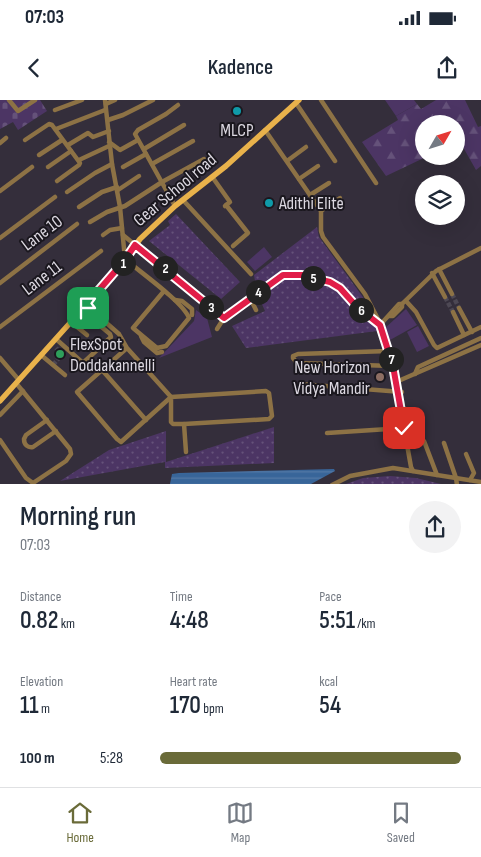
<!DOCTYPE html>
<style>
body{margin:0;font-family:"Sofia Sans Condensed",sans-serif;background:#f2f2f3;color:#1f2937;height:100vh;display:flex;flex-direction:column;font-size:19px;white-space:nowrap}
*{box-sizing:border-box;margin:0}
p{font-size:16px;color:#747a83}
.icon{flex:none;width:28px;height:28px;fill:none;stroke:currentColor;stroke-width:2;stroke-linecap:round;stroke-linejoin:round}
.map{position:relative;height:384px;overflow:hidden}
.sheet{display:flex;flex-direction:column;background:#fff;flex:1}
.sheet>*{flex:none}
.needle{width:32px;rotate:51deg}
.buttons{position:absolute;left:415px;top:15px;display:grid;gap:10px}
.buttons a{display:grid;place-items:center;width:50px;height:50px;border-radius:50%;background:#fff;box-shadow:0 5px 20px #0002;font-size:25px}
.pin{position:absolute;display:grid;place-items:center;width:42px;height:42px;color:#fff;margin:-21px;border-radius:10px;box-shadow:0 2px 8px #0006}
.km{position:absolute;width:25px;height:25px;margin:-12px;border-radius:50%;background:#222;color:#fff;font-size:14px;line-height:25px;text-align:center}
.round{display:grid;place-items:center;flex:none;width:52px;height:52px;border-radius:26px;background:#f2f2f3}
.summary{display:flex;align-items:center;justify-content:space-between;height:85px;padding:0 20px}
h1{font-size:28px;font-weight:600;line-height:38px}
.figures{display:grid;grid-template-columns:repeat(3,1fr);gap:8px;height:85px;padding:5px 20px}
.figures div{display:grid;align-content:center}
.figures b{font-size:25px;font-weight:600}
.figures small{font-size:14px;font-weight:400}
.figures p{font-size:14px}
ul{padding:0 20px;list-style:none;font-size:16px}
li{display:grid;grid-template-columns:80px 60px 1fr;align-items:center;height:38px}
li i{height:12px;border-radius:6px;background:#6a6b39}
.status{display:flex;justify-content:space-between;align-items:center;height:35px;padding:0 25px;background:#fff;direction:ltr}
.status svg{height:14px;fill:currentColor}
header{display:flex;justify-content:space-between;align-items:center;height:65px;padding:0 20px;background:#fff;font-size:22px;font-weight:600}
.tab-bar{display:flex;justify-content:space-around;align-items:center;height:70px;border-top:1px solid #e0e1e3;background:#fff;font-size:14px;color:#747a83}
.tab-bar a{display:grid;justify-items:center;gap:2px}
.tab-bar .selected{color:#6a6b39}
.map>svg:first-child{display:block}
.grass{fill:url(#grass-dots)}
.forest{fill:url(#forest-firs)}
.cemetery{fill:url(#cemetery-stones)}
.park{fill:#4c3564}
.water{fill:url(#water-rules)}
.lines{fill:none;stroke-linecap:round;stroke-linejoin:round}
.minor-tunnel{stroke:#4d4854;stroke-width:4.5;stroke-dasharray:4.5 2;stroke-linecap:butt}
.minor{stroke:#8d7245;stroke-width:4.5}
.major{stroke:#e9b24b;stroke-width:5.5}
.route-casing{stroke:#fff;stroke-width:10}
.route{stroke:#e11d48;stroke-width:6}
.culture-dot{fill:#0f9aa8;stroke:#1a171e;stroke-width:2}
.leisure-dot{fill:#2e9e5b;stroke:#1a171e;stroke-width:2}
.education-dot{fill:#8d6e63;stroke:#1a171e;stroke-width:2}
.labels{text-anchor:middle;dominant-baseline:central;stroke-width:4;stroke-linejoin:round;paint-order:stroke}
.poi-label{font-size:18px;fill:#dcd8e1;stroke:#1a171e;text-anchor:start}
.street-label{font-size:18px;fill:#dcd8e1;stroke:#1a171e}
</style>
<div class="status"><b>07:03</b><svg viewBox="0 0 49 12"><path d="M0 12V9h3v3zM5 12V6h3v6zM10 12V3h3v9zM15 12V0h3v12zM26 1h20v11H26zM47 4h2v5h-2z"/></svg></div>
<header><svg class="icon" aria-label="back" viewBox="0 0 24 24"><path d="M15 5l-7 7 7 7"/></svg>Kadence<svg class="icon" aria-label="share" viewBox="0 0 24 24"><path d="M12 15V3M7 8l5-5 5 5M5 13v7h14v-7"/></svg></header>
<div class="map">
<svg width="481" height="385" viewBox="0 0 481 385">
<defs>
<pattern id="grass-dots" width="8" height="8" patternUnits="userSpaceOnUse" patternTransform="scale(1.25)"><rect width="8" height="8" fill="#4c3564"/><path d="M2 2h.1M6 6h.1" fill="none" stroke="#65527a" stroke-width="1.8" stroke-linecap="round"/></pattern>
<pattern id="forest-firs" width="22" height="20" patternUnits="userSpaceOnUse" patternTransform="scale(1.25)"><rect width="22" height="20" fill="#4c3564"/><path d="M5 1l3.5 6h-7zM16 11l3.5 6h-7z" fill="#65527a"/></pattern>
<pattern id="cemetery-stones" width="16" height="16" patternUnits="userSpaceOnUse" patternTransform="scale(1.25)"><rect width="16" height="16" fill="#4c3564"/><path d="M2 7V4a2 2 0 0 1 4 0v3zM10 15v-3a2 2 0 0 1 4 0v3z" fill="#65527a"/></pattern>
<pattern id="water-rules" width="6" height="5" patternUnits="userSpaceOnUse" patternTransform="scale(1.25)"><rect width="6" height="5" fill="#386599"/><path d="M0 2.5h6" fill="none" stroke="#547aa7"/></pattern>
</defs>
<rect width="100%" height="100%" fill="#342e3b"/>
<!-- grass -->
<g class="grass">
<polygon points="176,114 240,182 221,199 149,141 170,125 168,121"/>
<polygon points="317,127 319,137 365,200 377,231 246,248 232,226 265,211 257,193 254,175"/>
<polygon points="274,327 274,363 165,368 165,362 60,381 109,350 166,331 166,362"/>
<polygon points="390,376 416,378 441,384 346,384 363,378"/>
</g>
<!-- forest -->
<polygon class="forest" points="436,0 465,0 478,27 481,26 481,66 476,70 459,40 456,41 456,24 424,24 424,56 428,56 386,76 362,42 398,20 396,16 417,4 421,9"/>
<!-- cemetery -->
<polygon class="cemetery" points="0,0 40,0 47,11 18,30 13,22 0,29"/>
<!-- park -->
<g class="park">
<polygon points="385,0 414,0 417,4 396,16"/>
<polygon points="264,147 272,157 255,171 247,162"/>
<polygon points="406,209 417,225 390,240 385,228"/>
<polygon points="196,210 207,218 212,237 159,258 194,221"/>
<polygon points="418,226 429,246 417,252 407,232"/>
</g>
<!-- water -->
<polygon class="water" points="334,369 335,371 311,384 170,384 172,374 179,373"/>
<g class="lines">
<!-- minor-tunnel -->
<g class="minor-tunnel">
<polyline points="452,194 459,208"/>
<polyline points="445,197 453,212"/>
<polyline points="53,265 62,254 56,248"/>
</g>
<!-- minor -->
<g class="minor">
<polyline points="9,0 18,11 35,0"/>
<path d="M105 0 112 64 120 107 125 159C140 172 183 202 189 218L166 246 157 248 133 228 164 191"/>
<polyline points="321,0 376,83"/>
<polyline points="296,3 335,61"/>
<polyline points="106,4 115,0"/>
<polyline points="55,10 82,0"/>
<polyline points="108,20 123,15 153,0"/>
<polyline points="56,29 105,10"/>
<polyline points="265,30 321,111 321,131 323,137 365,194 378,219 393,266 411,367 413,371"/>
<polyline points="25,40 49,24 52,25 80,63 79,65 57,81"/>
<polyline points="109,42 120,50 138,40"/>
<polyline points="0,43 6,38"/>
<polyline points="68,45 88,33 93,37 109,31"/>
<polyline points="144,49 184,25"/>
<polyline points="39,55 62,40"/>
<polyline points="79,60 109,46"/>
<polyline points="287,61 306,47"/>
<polyline points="152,64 193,41"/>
<polyline points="48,67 71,51"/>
<polyline points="123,67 146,54"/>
<polyline points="213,78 230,102 225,106"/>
<polyline points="299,79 318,66"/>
<polyline points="118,90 139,76"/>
<polyline points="0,91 32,67"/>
<polyline points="67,92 95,73 112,64"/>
<polyline points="310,95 329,83"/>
<polyline points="183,100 251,174"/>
<polyline points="226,105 248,133 233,146"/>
<polyline points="175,106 135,34 138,30 166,14 178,5"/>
<polyline points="79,107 102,92 117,87"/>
<polyline points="321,111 340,98"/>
<polyline points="90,122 107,112 125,106 162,82 204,59"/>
<polyline points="103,135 110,130 122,128"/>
<polyline points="123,135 224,218 283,175 302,175 330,182 340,188 357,206 380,225 399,204 402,204"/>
<polyline points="0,138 55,97"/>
<polyline points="439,169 452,194"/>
<polyline points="432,173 445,197"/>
<polyline points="0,183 77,124"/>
<polyline points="250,198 256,210"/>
<polyline points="175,200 182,201 192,209 192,215"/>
<polyline points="406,201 416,212 434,245 437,248 481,227"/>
<polyline points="86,205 119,234 127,248 77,292 117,339 121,342 171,297 127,248"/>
<polyline points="459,208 472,232"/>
<polyline points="453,212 464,235"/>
<polyline points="389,216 393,216 402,207 402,204 436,171 481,148"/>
<polyline points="71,222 87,235"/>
<polyline points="0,227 101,151"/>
<polyline points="217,229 224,218"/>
<polyline points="141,236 144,242 157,253 162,252"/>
<polyline points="56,239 83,263 111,237 110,234 81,210"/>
<polyline points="388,251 298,254 293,256 293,258 297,263 393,266"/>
<polyline points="41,255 65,275"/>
<polyline points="0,258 18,279"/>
<polyline points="102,270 146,320"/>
<polyline points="415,274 418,267 481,238"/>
<polyline points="396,282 481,245"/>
<polyline points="300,284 402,292"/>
<polygon points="266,291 269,293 272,316 269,319 184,324 173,324 171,322 171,297"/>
<polyline points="0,315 23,291"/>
<path d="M47 320 26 335 24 339C24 345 28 348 33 347L56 331"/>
<polyline points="184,324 186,352"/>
<polyline points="327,333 404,328"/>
<polyline points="0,340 26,378 33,383 66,361 71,354 70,349 16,283"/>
<polyline points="424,341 437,375"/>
<polyline points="444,343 456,378 457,385"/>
<polyline points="466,354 474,373 470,380"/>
<polyline points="332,385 350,376 393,368 481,382"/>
</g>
<!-- major -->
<polyline class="major" points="0,301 104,185 125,159 140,139 175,106 226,66 299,0"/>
</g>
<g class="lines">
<defs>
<polyline id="route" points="88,208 86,205 125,160 135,145 224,218 283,175 302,175 330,182 340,188 356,206 380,225 393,266 404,328"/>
</defs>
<!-- route casing -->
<use href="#route" class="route-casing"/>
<!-- route -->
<use href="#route" class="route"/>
</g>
<!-- markers -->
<g class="culture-dot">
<circle cx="237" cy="11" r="5"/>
<circle cx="269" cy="103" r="5"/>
</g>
<circle class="leisure-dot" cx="60" cy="254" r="5"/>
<circle class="education-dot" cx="380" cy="277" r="5"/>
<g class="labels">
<!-- poi labels -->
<g class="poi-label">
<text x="237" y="30" text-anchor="middle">MLCP</text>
<text x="279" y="103">Adithi Elite</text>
<text x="70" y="244">FlexSpot<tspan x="70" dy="21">Doddakannelli</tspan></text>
<text x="370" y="267" text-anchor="end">New Horizon<tspan x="370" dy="21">Vidya Mandir</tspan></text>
</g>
<!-- street labels -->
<g class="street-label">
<text transform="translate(175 90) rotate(-40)">Gear School road</text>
<text transform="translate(42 133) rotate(-37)">Lane 10</text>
<text transform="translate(42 178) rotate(-37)">Lane 11</text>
</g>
</g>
</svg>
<div class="buttons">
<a><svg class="needle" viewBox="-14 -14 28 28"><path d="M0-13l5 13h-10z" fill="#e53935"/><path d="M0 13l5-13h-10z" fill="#747a83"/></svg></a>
<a><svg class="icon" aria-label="layers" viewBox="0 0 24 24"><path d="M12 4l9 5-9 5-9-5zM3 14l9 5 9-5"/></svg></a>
</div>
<div class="pin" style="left:88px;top:208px;background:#1e9e55"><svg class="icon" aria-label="arrive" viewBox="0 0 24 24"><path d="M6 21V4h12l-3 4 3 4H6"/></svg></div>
<div class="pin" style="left:404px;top:328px;background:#d93025"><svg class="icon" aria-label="check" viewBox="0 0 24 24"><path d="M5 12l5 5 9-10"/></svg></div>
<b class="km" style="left:123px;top:163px">1</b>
<b class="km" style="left:165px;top:168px">2</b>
<b class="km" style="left:211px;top:207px">3</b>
<b class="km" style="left:258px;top:192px">4</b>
<b class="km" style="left:313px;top:178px">5</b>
<b class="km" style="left:361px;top:210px">6</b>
<b class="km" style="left:391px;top:259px">7</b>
</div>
<section class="sheet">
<div class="summary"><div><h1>Morning run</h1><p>07:03</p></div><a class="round"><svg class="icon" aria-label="share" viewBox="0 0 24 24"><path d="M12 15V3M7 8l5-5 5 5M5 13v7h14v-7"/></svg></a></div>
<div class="figures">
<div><p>Distance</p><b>0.82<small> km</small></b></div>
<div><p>Time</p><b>4:48</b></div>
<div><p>Pace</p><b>5:51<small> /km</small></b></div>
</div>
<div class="figures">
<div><p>Elevation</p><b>11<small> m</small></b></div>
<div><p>Heart rate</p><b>170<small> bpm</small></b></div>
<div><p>kcal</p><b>54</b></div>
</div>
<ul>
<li><b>100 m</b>5:28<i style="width:100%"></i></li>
</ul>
</section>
<nav class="tab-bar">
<a class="selected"><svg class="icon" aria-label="home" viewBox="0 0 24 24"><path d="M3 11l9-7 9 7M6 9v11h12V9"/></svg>Home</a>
<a><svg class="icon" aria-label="map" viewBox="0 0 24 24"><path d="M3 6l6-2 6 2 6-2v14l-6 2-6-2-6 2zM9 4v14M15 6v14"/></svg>Map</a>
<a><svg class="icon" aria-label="saved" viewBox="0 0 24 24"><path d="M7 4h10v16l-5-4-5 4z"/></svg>Saved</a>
</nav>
